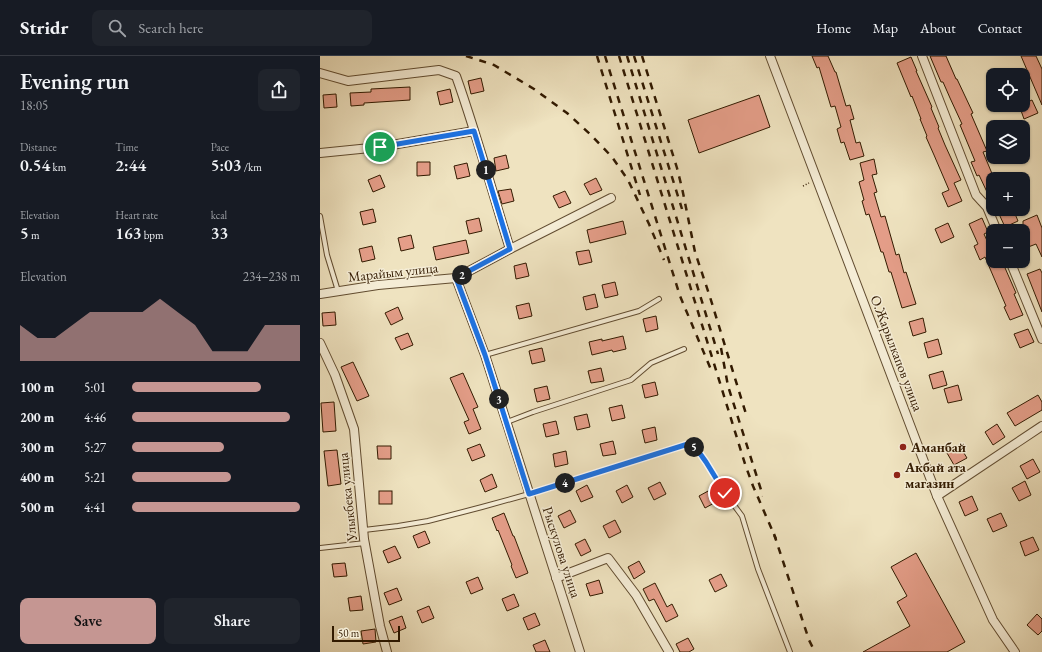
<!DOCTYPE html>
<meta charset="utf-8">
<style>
body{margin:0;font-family:"EB Garamond",serif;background:#20242c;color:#f1f3f6;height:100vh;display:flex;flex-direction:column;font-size:15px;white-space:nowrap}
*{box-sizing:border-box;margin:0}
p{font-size:13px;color:#9ea1a6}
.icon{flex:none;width:22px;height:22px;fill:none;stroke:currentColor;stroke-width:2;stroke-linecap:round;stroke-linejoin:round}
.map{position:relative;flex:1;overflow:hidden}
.sheet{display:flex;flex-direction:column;background:#171b24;width:320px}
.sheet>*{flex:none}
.controls{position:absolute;left:666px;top:12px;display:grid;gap:8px}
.controls a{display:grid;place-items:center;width:44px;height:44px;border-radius:8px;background:#171b24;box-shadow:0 1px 3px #0004;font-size:20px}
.scale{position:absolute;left:12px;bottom:10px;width:68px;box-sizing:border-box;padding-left:4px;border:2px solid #321a00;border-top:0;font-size:11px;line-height:14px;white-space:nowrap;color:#321a00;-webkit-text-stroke:3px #f5edd6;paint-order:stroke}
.pin{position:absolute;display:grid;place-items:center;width:34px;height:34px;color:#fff;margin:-17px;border:2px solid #fff;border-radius:50%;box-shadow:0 1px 4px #0007}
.km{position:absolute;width:20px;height:20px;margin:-10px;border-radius:50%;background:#222;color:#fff;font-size:11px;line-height:20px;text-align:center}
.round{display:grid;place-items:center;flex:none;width:42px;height:42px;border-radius:8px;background:#20242c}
.headline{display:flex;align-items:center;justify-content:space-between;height:68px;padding:0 20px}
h1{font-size:22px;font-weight:600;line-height:30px}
.figures{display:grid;grid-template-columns:repeat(3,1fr);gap:6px;height:68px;padding:4px 20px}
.figures div{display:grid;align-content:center}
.figures b{font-size:17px;font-weight:600}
.figures small{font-size:11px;font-weight:400}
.figures p{font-size:11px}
.chart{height:112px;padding:8px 20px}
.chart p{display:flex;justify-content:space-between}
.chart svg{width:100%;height:72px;margin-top:4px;fill:#c59692;opacity:.7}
.button{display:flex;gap:8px;margin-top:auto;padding:8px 20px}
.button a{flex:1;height:46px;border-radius:8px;background:#c59692;color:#111;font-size:16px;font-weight:600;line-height:46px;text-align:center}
.button a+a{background:#20242c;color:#f1f3f6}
ul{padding:0 20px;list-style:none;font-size:13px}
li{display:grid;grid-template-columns:64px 48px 1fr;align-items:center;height:30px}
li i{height:10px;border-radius:5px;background:#c59692}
header{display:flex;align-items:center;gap:24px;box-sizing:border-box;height:56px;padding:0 20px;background:#171b24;border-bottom:1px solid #363941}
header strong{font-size:19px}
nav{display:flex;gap:22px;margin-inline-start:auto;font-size:14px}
.search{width:280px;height:36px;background:#20242c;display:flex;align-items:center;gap:10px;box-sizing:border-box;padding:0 14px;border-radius:8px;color:#9ea1a6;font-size:15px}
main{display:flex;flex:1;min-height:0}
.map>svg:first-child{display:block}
.building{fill:#e59e89;stroke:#321a00}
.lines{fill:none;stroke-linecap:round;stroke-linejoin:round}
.service-casing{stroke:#614c30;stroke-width:6}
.minor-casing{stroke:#614c30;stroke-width:10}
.path{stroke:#321a00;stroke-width:1.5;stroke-dasharray:1 2;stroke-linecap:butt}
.service{stroke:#f5edd6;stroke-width:4}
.minor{stroke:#f5edd6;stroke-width:8}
.rail{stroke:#321a00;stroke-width:2.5;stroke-dasharray:7 7;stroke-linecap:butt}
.route-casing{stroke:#fff;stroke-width:8}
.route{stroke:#1a73e8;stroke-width:5}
.poi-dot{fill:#8f2418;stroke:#f5edd6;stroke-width:1.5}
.labels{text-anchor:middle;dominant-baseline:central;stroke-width:3;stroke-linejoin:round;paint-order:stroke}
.street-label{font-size:14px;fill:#321a00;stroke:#f5edd6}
.poi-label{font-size:14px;font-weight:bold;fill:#321a00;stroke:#f5edd6;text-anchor:start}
</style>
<header>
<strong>Stridr</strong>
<div class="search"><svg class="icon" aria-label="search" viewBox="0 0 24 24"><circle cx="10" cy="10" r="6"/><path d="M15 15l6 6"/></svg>Search here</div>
<nav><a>Home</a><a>Map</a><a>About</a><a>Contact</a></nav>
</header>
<main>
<section class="sheet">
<div class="headline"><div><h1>Evening run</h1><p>18:05</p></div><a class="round"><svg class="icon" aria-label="share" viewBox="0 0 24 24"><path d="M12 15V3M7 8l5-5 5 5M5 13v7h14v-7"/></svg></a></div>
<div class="figures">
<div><p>Distance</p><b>0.54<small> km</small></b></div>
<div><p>Time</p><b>2:44</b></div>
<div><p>Pace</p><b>5:03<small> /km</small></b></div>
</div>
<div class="figures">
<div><p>Elevation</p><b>5<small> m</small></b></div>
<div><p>Heart rate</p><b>163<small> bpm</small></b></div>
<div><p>kcal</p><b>33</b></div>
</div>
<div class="chart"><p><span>Elevation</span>234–238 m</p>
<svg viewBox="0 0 160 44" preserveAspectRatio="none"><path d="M0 44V22L10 30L20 30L30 22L40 14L50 14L60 14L70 14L80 6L90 14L100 22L110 38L120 38L130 38L140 22L150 22L160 22V44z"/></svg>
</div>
<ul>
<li><b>100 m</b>5:01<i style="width:77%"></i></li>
<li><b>200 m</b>4:46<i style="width:94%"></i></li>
<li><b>300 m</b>5:27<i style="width:55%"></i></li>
<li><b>400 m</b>5:21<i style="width:59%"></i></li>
<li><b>500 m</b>4:41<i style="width:100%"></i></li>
</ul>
<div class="button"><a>Save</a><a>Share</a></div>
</section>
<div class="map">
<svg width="722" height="596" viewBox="0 0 722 596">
<rect width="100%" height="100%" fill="#efe3c0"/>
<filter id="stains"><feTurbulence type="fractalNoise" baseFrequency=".005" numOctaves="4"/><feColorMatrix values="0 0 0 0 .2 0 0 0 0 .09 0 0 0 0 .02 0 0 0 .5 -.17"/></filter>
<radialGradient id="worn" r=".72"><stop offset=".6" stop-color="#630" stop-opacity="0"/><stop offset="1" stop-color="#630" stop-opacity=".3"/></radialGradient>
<!-- building -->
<g class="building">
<polygon points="492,0 508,0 515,16 516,16 526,50 530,49 534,63 530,64 536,87 540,86 544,100 530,104 524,86 521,87 517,73 521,71 515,50 511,51 499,11 497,12"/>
<polygon points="610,0 626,0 636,23 637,23 653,57 651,58 667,95 663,96 673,120 673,134 667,136 659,119 657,120 651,106 655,105 640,69 642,68 630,42 623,26 621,26"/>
<polygon points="701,0 716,0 722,13 722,49"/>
<polygon points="591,1 597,15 596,15 612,51 611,52 619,71 618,72 625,89 641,124 634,127 642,145 628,151 622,137 629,134 614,99 606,81 607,80 600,63 601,63 592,40 591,41 577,7"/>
<polygon points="161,22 164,35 151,38 148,25"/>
<polygon points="90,31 90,44 44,47 44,49 31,50 30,37 51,36 51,33"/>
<polygon points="130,33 133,46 120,49 117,36"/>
<polygon points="16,38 17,51 4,52 3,39"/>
<polygon points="439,39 450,71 379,97 368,64"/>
<polygon points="712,44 718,57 704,63 699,49 703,49 703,48"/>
<polygon points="186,99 189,112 176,115 174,102"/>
<polygon points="554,103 557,118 552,119 557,136 554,137 561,161 565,160 576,199 579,198 584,217 586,216 596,248 582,252 571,216 569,216 563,196 561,196 549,158 546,159 542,145 544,144 539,126 544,124 540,107"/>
<polygon points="97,106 110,106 110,119 97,120"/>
<polygon points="147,107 150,120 137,123 134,110"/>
<polygon points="60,119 65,131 53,136 48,124"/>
<polygon points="276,122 282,134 270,139 264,128"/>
<polygon points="191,133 194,145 182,148 178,135"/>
<polygon points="245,135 251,147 239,152 233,140"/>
<polygon points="53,153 56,166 43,169 40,156"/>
<polygon points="690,153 693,153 698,165 685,171 679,158"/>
<polygon points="717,159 722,172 722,201 716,188 703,193 703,165"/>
<polygon points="159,162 162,175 149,178 146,165"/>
<polygon points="662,162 668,176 664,178 673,198 673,205 682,205 696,237 694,238 703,259 690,264 684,251 686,250 665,201 660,204 654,190 658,188 649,168"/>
<polygon points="303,165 306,178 270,187 267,174"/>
<polygon points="628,167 634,181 621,187 615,173"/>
<polygon points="91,179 94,192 81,195 78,182"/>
<polygon points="146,184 149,197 116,204 113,191"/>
<polygon points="52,190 55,203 42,206 39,193"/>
<polygon points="269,194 272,206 259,209 256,196"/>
<polygon points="206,207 209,220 196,223 194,210"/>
<polygon points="720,213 722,217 722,256 707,218"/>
<polygon points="295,226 298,239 285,242 282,229"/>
<polygon points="275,238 278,251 266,254 263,241"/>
<polygon points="209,247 212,260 199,263 196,250"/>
<polygon points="78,251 83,263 71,269 65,257"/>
<polygon points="15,256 16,269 3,270 2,257"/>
<polygon points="336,260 338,273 326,276 323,263"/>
<polygon points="603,262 606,276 593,280 589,266"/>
<polygon points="708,273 714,286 700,292 694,278"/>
<polygon points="88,277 93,289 81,294 75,282"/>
<polygon points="303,280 306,293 293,296 292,294 272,299 269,286 282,283 282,285"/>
<polygon points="618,283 622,298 608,302 604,287"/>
<polygon points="222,292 225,305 212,308 209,295"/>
<polygon points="33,306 49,340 37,345 21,311"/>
<polygon points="281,312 284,325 271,327 268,315"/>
<polygon points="623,315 627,329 613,333 609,319"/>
<polygon points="143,317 158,351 153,353 161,373 149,378 144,366 149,364 130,322"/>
<polygon points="335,326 338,339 325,342 322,329"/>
<polygon points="638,329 642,344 628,347 624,333"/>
<polygon points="227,330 230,343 217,346 214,333"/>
<polygon points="718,339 722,346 722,354 695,370 687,357"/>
<polygon points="14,346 16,375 3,376 1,347"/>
<polygon points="302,349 305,362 292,365 289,352"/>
<polygon points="267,358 270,371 257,374 254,361"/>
<polygon points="236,365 239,378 226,381 223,368"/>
<polygon points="677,368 685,381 673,389 665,376"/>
<polygon points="335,371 337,384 325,387 322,374"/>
<polygon points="293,385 296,398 283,400 280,388"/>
<polygon points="160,388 165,400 152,405 147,393"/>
<polygon points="639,389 647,402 634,409 627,397"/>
<polygon points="57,390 71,390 71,403 58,403"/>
<polygon points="17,394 21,428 8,430 4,395"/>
<polygon points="246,395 248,408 235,411 233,398"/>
<polygon points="713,403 720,416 707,423 700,410"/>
<polygon points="172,418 177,431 165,436 160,424"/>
<polygon points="705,425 711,439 699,445 692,432"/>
<polygon points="340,426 346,438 334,444 328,432"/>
<polygon points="267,429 273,441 261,446 256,435"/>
<polygon points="307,429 313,441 302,447 296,435"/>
<polygon points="390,434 396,446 385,452 379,440"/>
<rect x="59" y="435" width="13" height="13"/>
<polygon points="652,440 658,454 645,460 639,446"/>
<polygon points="250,454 256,466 244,472 238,460"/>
<polygon points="184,457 193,480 194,480 208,517 196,522 191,510 192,509 178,474 177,475 172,462"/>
<polygon points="681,457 687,470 673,476 667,463"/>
<polygon points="295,464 301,476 289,482 283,470"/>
<polygon points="105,475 110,487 98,492 93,480"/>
<polygon points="713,481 719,494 705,500 700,486"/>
<polygon points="265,483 271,495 261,500 255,488"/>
<polygon points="75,490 81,502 68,507 63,495"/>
<polygon points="596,497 645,586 627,596 543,596 590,570 577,546 587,540 571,511"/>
<polygon points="319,505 325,516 314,523 308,511"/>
<polygon points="25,507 27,520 14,521 12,508"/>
<polygon points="401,518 407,530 395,536 389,524"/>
<polygon points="158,521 163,533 151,538 146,526"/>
<polygon points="279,524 283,537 270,540 266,528"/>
<polygon points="335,527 347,551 352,548 358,560 346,566 334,543 329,545 323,533"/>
<polygon points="77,532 82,544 69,549 64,537"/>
<polygon points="194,538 199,550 187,555 182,543"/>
<polygon points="41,540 43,554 30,555 28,542"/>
<polygon points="109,550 114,562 102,567 97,555"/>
<polygon points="215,557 220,569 208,574 203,562"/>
<polygon points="717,558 722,563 722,575 718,579 707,569"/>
<polygon points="82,560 86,572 74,577 69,565"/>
<polygon points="55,573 56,586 43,588 41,575"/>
<polygon points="368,582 374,593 369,596 360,596 356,588"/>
<polygon points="225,584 230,596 216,596 213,589"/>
</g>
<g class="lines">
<defs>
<g id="service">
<polyline points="0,160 7,199 18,235"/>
<polyline points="165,299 319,255 339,243"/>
<polyline points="187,366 213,356 311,324 331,307 364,293"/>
<polyline points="44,474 78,470 108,465 162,451 209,438 368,388 376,392 386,406 405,437 422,460 438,513 470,596"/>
<polyline points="0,492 45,487"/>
</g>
<g id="minor">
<polyline points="450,0 617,440 673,564 695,596"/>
<polyline points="602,0 656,139 667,151 677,175"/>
<path d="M0 17 28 25 119 14 136 20C156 76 172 135 190 193"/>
<polyline points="0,97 60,91 154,75"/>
<polyline points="690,205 722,283"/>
<polyline points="136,222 165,299 260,596"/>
<polyline points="0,238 58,229 136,222 190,193 291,142"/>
<polyline points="0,287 15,319 34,373 44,483 60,570 67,596"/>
<polyline points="617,440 722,370"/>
<polyline points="236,522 288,502 316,539 349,596"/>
</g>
</defs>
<!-- service casing -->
<use href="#service" class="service-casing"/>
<!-- minor casing -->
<use href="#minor" class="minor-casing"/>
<!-- path -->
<polyline class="path" points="483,130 489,127"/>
<!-- service -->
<use href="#service" class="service"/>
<!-- minor -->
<use href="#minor" class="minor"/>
<!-- rail -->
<g class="rail">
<polyline points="146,0 174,9 214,33 247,57 271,79 292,101 308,124 329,168 344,204"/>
<polyline points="277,0 320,139"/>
<polyline points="285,0 360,240 392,316"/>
<polyline points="299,0 425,408 433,430 456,483"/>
<polyline points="307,0 398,298"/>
<polyline points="314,0 362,153"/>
<polyline points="322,0 357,112 362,132 375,196 390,241 426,358"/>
<polyline points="401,292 408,330 443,440"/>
<polyline points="454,478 489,584 495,596"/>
</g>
</g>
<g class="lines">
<defs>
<polyline id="route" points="60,91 154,75 190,193 136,222 165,299 209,438 368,388 376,392 386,406 405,437"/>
</defs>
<!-- route casing -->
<use href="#route" class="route-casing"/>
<!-- route -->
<use href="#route" class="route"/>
</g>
<!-- markers -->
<g class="poi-dot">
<circle cx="583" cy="391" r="4"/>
<circle cx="577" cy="419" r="4"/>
</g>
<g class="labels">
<!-- street labels -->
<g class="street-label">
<text transform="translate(73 216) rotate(-6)">Марайым улица</text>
<text transform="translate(577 297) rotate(69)">О.Жарылкапов улица</text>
<text transform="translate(27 441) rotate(-96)">Улыкбека улица</text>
<text transform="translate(242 496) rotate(72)">Рыскулова улица</text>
</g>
<!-- poi labels -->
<g class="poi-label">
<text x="591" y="391">Аманбай</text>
<text x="585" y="411">Акбай ата<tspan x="585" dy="16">магазин</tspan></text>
</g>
</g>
<rect width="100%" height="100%" filter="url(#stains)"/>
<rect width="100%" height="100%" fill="url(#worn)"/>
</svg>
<div class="controls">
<a><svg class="icon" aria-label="locate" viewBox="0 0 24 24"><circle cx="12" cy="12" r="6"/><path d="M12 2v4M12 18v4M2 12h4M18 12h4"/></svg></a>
<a><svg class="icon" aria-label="layers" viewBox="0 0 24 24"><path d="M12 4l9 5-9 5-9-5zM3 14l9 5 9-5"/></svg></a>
<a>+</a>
<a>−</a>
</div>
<div class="scale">50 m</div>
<div class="pin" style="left:60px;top:91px;background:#1e9e55"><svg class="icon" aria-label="arrive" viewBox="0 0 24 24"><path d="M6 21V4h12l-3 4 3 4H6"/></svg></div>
<div class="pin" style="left:405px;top:437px;background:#d93025"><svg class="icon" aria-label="check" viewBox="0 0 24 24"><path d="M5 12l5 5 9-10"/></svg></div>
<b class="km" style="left:166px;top:114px">1</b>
<b class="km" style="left:142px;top:219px">2</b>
<b class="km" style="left:179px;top:343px">3</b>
<b class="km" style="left:245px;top:427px">4</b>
<b class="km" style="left:374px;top:391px">5</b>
</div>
</main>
